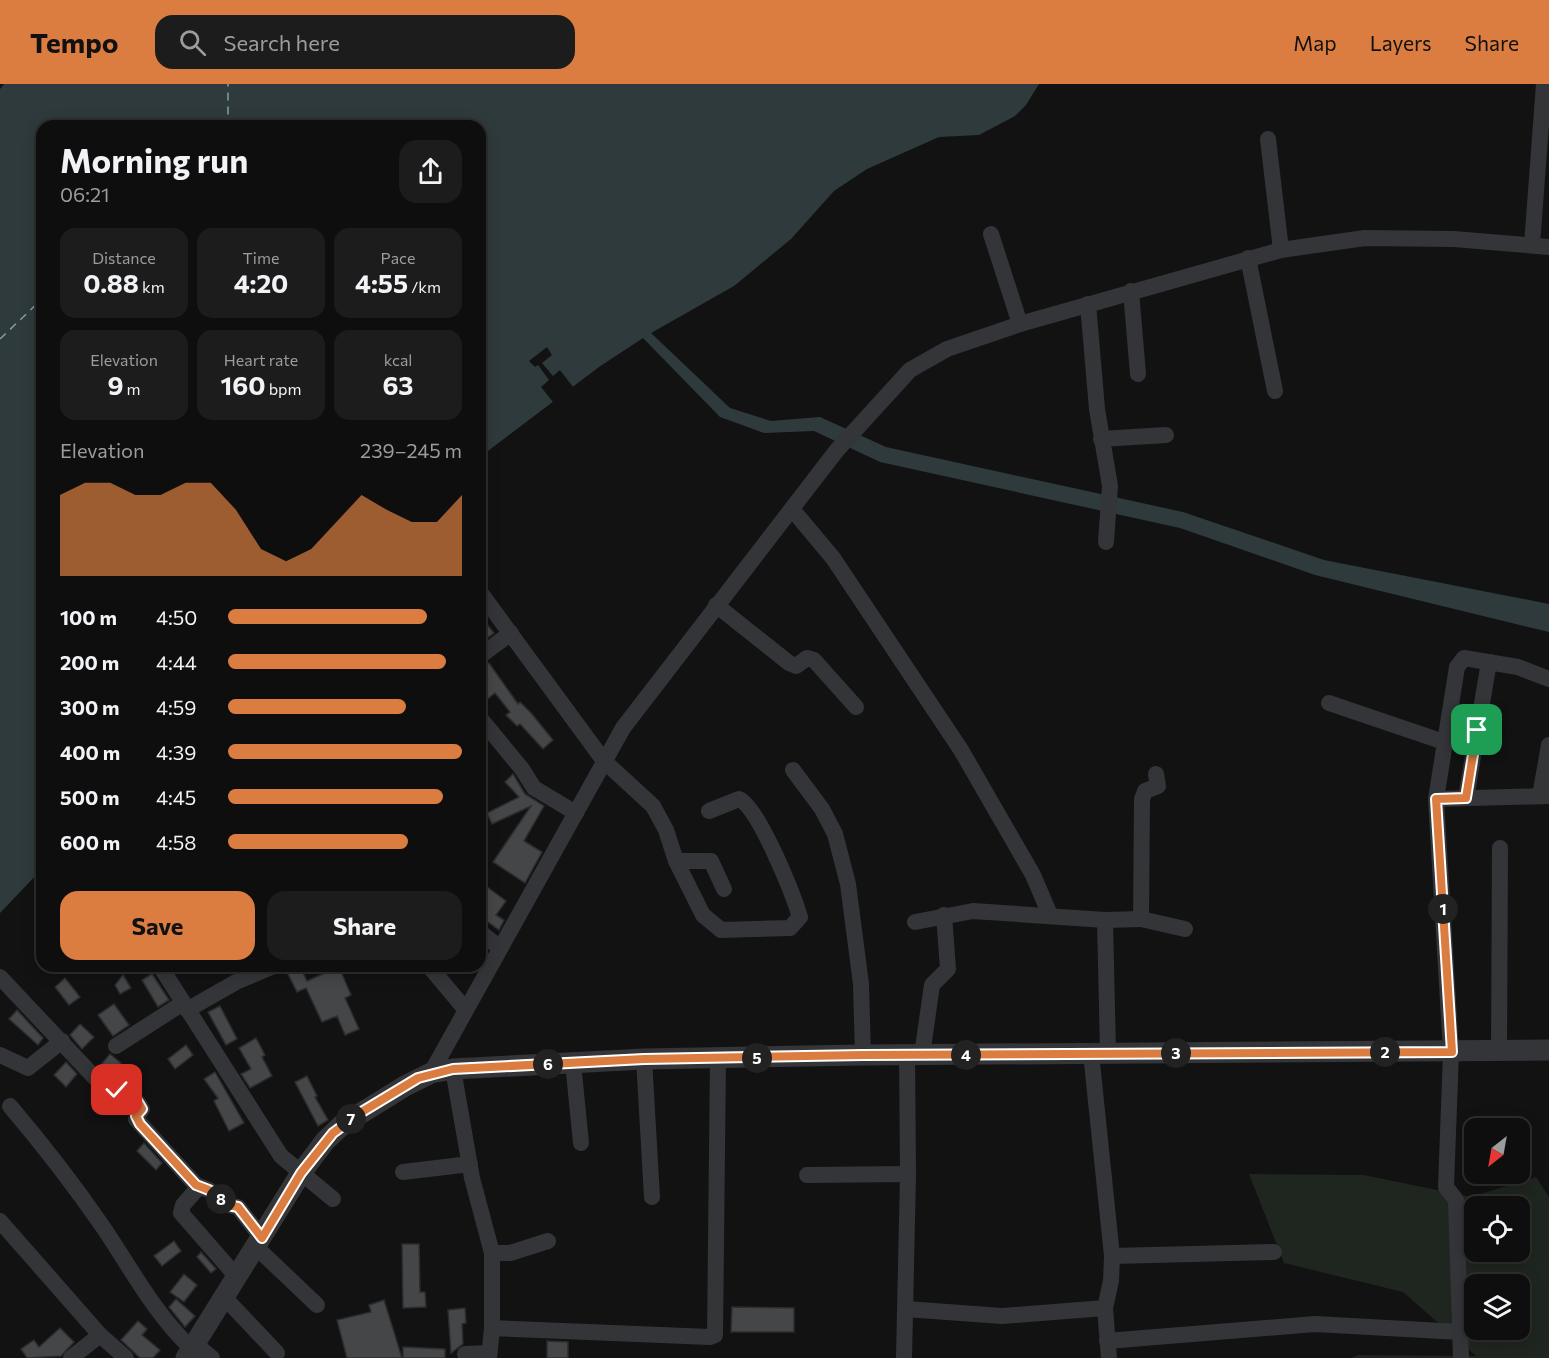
<!DOCTYPE html>
<meta charset="utf-8">
<style>
body{margin:0;font-family:Commissioner,sans-serif;background:#1c1c1c;color:#f1f3f6;height:100vh;display:flex;flex-direction:column;font-size:22px;white-space:nowrap}
*{box-sizing:border-box;margin:0}
p{font-size:20px;color:#9b9c9e}
.icon{flex:none;width:33px;height:33px;fill:none;stroke:currentColor;stroke-width:2;stroke-linecap:round;stroke-linejoin:round}
.map{position:relative;flex:1;overflow:hidden}
.side{position:absolute;left:36px;top:36px;width:450px;height:852px;display:flex;flex-direction:column;background:#0e0e0e;border-radius:18px;box-shadow:0 3px 15px #0003,0 0 0 2px #2e2e2e}
.side>*{flex:none}
.needle{width:39px;rotate:211deg}
.tools{position:absolute;left:1464px;top:1034px;display:grid;gap:12px}
.tools a{display:grid;place-items:center;width:66px;height:66px;border-radius:12px;background:#0e0e0e;box-shadow:0 3px 15px #0003,0 0 0 2px #2e2e2e;font-size:30px}
.pin{position:absolute;display:grid;place-items:center;width:51px;height:51px;color:#fff;margin:-26px;border-radius:12px;box-shadow:0 3px 9px #0006}
.km{position:absolute;width:30px;height:30px;margin:-15px;border-radius:50%;background:#222;color:#fff;font-size:16px;line-height:30px;text-align:center}
.round{display:grid;place-items:center;flex:none;width:63px;height:63px;border-radius:18px;background:#1c1c1c}
.overview{display:flex;align-items:center;justify-content:space-between;height:102px;padding:0 24px}
h1{font-size:33px;font-weight:700;line-height:45px}
.metrics{display:grid;grid-template-columns:repeat(3,1fr);gap:9px;height:102px;padding:6px 24px}
.metrics div{display:grid;align-content:center;border-radius:15px;background:#1c1c1c;text-align:center}
.metrics b{font-size:26px;font-weight:700}
.metrics small{font-size:16px;font-weight:400}
.metrics p{font-size:16px}
.chart{height:168px;padding:12px 24px}
.chart p{display:flex;justify-content:space-between}
.chart svg{width:100%;height:108px;margin-top:6px;fill:#db7d41;opacity:.7}
.primary-button{display:flex;gap:12px;margin-top:auto;padding:12px 24px}
.primary-button a{flex:1;height:69px;border-radius:18px;background:#db7d41;color:#111;font-size:24px;font-weight:700;line-height:69px;text-align:center}
.primary-button a+a{background:#1c1c1c;color:#f1f3f6}
ul{padding:0 24px;list-style:none;font-size:20px}
li{display:grid;grid-template-columns:96px 72px 1fr;align-items:center;height:45px}
li i{height:15px;border-radius:8px;background:#db7d41}
header{display:flex;align-items:center;gap:36px;box-sizing:border-box;height:84px;padding:0 30px;background:#db7d41;color:#111}
header strong{font-size:28px}
nav{display:flex;gap:33px;margin-inline-start:auto;font-size:21px}
.search{width:420px;height:54px;background:#1c1c1c;display:flex;align-items:center;gap:15px;box-sizing:border-box;padding:0 21px;border-radius:18px;color:#9b9c9e;font-size:22px}
.map>svg:first-child{display:block}
.green{fill:#1f251f;fill-rule:evenodd}
.water{fill:#2f3a3c}
.pier{fill:#121213}
.lines{fill:none;stroke-linecap:round;stroke-linejoin:round}
.ferry{stroke:#7fa1a9;stroke-width:1.5;stroke-dasharray:8 6;stroke-linecap:butt}
.building{fill:#444648;stroke:#2c2d2f;stroke-width:1.5}
.minor{stroke:#333538;stroke-width:16}
.tertiary{stroke:#333538;stroke-width:21}
.route-casing{stroke:#fff;stroke-width:12}
.route{stroke:#db7d41;stroke-width:8}
</style>
<header>
<strong>Tempo</strong>
<div class="search"><svg class="icon" aria-label="search" viewBox="0 0 24 24"><circle cx="10" cy="10" r="6"/><path d="M15 15l6 6"/></svg>Search here</div>
<nav><a>Map</a><a>Layers</a><a>Share</a></nav>
</header>
<div class="map">
<svg width="1549" height="1274" viewBox="0 0 1549 1274">
<rect width="100%" height="100%" fill="#121213"/>
<!-- green -->
<path class="green" d="M1249 1090 1364 1091 1471 1113 1536 1093 1549 1113V1274H1351L1358 1271 1476 1272 1403 1208 1284 1179ZM1474 1122H1520V1167H1474ZM1474 1200H1520V1245H1474Z"/>
<!-- water -->
<polygon class="water" points="4,0 1039,0 1026,21 1015,32 979,51 939,53 867,85 834,107 791,155 734,202 651,249 730,324 771,337 820,333 886,363 1183,428 1324,476 1549,520 1549,548 1315,491 1180,444 880,378 814,347 764,349 720,333 643,254 599,283 480,373 480,42 42,42 42,785 0,829 0,5"/>
<!-- pier -->
<polygon class="pier" points="547,263 552,271 542,279 553,292 560,286 573,303 553,318 541,303 549,296 538,281 535,283 529,277"/>
<g class="lines">
<!-- ferry -->
<g class="ferry">
<polyline points="222,42 228,36 228,0"/>
<polyline points="0,255 42,215"/>
</g>
</g>
<!-- building -->
<g class="building">
<polygon points="480,531 494,549 480,559"/>
<polygon points="489,579 518,620 520,618 531,629 553,656 543,665 520,640 517,642 506,631 510,628 495,609 480,621 480,582"/>
<polygon points="513,690 525,710 544,722 524,757 542,768 525,799 493,778 531,722 492,740 487,729 519,713 505,698"/>
<polygon points="486,802 506,817 496,831 504,836 499,846 480,832 480,810"/>
<polygon points="300,882 307,897 339,883 351,911 345,914 359,945 345,951 337,932 322,938 306,904 297,908 287,888"/>
<polygon points="152,890 169,916 158,923 142,896"/>
<polygon points="123,891 131,904 120,910 115,901"/>
<polygon points="65,894 80,913 69,921 55,903"/>
<polygon points="114,920 129,941 113,952 98,931"/>
<polygon points="220,922 237,955 226,961 208,928"/>
<polygon points="17,926 43,954 38,961 9,935"/>
<polygon points="80,940 94,953 82,965 70,951"/>
<polygon points="256,954 265,971 262,973 272,992 250,1004 241,990 251,985 239,964"/>
<polygon points="186,961 193,971 175,985 168,975"/>
<polygon points="110,970 121,979 110,992 99,983"/>
<polygon points="66,978 77,990 66,1003 54,991"/>
<polygon points="215,988 244,1039 229,1047 214,1017 218,1014 204,995"/>
<polygon points="307,992 317,1012 315,1013 328,1036 318,1042 295,998"/>
<polygon points="144,1059 162,1079 156,1086 137,1067"/>
<polygon points="174,1157 181,1167 162,1182 154,1172"/>
<polygon points="402,1160 419,1160 420,1208 425,1208 426,1223 403,1224"/>
<polygon points="201,1168 216,1185 211,1189 197,1173"/>
<polygon points="184,1190 197,1201 184,1218 170,1208"/>
<polygon points="176,1215 195,1232 185,1243 169,1223"/>
<polygon points="384,1216 402,1274 347,1274 337,1236 371,1228 369,1221"/>
<polygon points="732,1223 794,1224 794,1248 731,1248"/>
<polygon points="465,1224 466,1239 462,1240 463,1260 451,1269 448,1226"/>
<polygon points="138,1237 147,1245 142,1251 160,1266 153,1274 140,1274 121,1256"/>
<polygon points="60,1244 74,1258 61,1272 27,1274 21,1265 34,1256 39,1263"/>
<polygon points="547,1257 568,1258 568,1274 547,1274"/>
<polygon points="403,1263 445,1265 445,1274 403,1274"/>
</g>
<g class="lines">
<!-- minor -->
<g class="minor">
<polyline points="1268,55 1281,166"/>
<polyline points="991,150 1020,240"/>
<polyline points="1532,161 1544,0"/>
<polyline points="1248,174 1275,307"/>
<polyline points="1131,207 1138,290"/>
<polyline points="1088,220 1097,325 1110,402 1106,458"/>
<polyline points="1101,355 1166,351"/>
<polyline points="792,425 833,474 961,666 1033,791 1050,831"/>
<path d="M480 508 604 677 653 722 666 746 676 777 703 831 721 846 790 844 800 833C793 810 759 724 739 715L709 727"/>
<polyline points="716,521 789,579 796,582 807,574 814,576 856,623"/>
<polyline points="480,572 511,549"/>
<polyline points="1329,619 1444,658"/>
<polyline points="480,634 522,685 534,704 576,729"/>
<polyline points="793,686 822,725 835,750 848,800 861,900 863,971"/>
<polyline points="1540,712 1549,661"/>
<polyline points="1466,714 1489,578"/>
<polyline points="1436,715 1549,712"/>
<polyline points="676,777 711,777 724,805"/>
<polyline points="1141,835 1185,845"/>
<polyline points="1105,836 1108,969"/>
<polyline points="915,838 973,827 1105,836 1141,835 1142,715 1145,707 1158,702 1156,690"/>
<polyline points="480,848 500,864"/>
<polyline points="160,882 281,1072 333,1115"/>
<polyline points="429,882 465,925"/>
<path d="M0 893 97 996C116 1010 129 1001 142 1025L136 1035 196 1101 209 1106 228 1121 238 1123 262 1154"/>
<polyline points="187,926 236,898 274,882"/>
<polyline points="116,962 183,919"/>
<polyline points="1499,967 1500,764"/>
<polyline points="1091,969 1112,1172 1111,1197 1105,1224 1109,1274"/>
<polyline points="0,971 28,984 62,957"/>
<polyline points="922,971 932,901 948,885 944,831"/>
<polyline points="644,975 652,1113"/>
<polyline points="573,979 581,1059"/>
<polyline points="453,985 472,1094 492,1169 492,1244"/>
<polyline points="431,989 623,644 837,366 910,286 947,265 1020,240 1281,166 1365,154 1454,155 1549,163"/>
<path d="M10 1022C43 1061 74 1101 103 1143 132 1186 154 1229 192 1265"/>
<polyline points="403,1088 470,1080"/>
<polyline points="807,1091 908,1090"/>
<polyline points="196,1101 197,1105 183,1121 181,1129 237,1193"/>
<polyline points="0,1137 100,1251"/>
<polyline points="256,1163 317,1221"/>
<polyline points="492,1169 510,1169 548,1157"/>
<polyline points="1112,1172 1274,1168"/>
<polyline points="225,1214 277,1269"/>
<polyline points="906,1225 1002,1232 1105,1224"/>
<polyline points="1107,1257 1315,1240 1460,1248"/>
<polyline points="195,1260 212,1274"/>
<polyline points="465,1270 489,1269"/>
<polyline points="71,1274 100,1251 126,1274"/>
<polyline points="489,1274 492,1244 710,1253 715,1251 718,975"/>
<polyline points="904,1274 908,1090 907,971"/>
<polyline points="1461,1274 1456,1116 1446,1103 1451,968 1436,715 1457,583 1464,574 1518,583 1549,595"/>
</g>
<!-- tertiary -->
<polyline class="tertiary" points="186,1274 301,1089 325,1057 342,1041 405,1002 431,989 453,985 644,975 863,971 1549,966"/>
</g>
<g class="lines">
<defs>
<path id="route" d="M117 1006C130 1005 136 1014 142 1025L136 1032 140 1040 196 1101 209 1106 228 1121 238 1123 262 1154 301 1089 333 1049 360 1029 418 994 453 985 644 975 863 971 1452 968 1436 715 1466 714 1477 646"/>
</defs>
<!-- route casing -->
<use href="#route" class="route-casing"/>
<!-- route -->
<use href="#route" class="route"/>
</g>
</svg>
<div class="tools">
<a><svg class="needle" viewBox="-14 -14 28 28"><path d="M0-13l5 13h-10z" fill="#e53935"/><path d="M0 13l5-13h-10z" fill="#9b9c9e"/></svg></a>
<a><svg class="icon" aria-label="locate" viewBox="0 0 24 24"><circle cx="12" cy="12" r="6"/><path d="M12 2v4M12 18v4M2 12h4M18 12h4"/></svg></a>
<a><svg class="icon" aria-label="layers" viewBox="0 0 24 24"><path d="M12 4l9 5-9 5-9-5zM3 14l9 5 9-5"/></svg></a>
</div>
<div class="pin" style="left:1477px;top:646px;background:#1e9e55"><svg class="icon" aria-label="arrive" viewBox="0 0 24 24"><path d="M6 21V4h12l-3 4 3 4H6"/></svg></div>
<div class="pin" style="left:117px;top:1006px;background:#d93025"><svg class="icon" aria-label="check" viewBox="0 0 24 24"><path d="M5 12l5 5 9-10"/></svg></div>
<b class="km" style="left:1443px;top:825px">1</b>
<b class="km" style="left:1385px;top:968px">2</b>
<b class="km" style="left:1176px;top:969px">3</b>
<b class="km" style="left:966px;top:971px">4</b>
<b class="km" style="left:757px;top:974px">5</b>
<b class="km" style="left:548px;top:980px">6</b>
<b class="km" style="left:351px;top:1035px">7</b>
<b class="km" style="left:221px;top:1115px">8</b>
<section class="side">
<div class="overview"><div><h1>Morning run</h1><p>06:21</p></div><a class="round"><svg class="icon" aria-label="share" viewBox="0 0 24 24"><path d="M12 15V3M7 8l5-5 5 5M5 13v7h14v-7"/></svg></a></div>
<div class="metrics">
<div><p>Distance</p><b>0.88<small> km</small></b></div>
<div><p>Time</p><b>4:20</b></div>
<div><p>Pace</p><b>4:55<small> /km</small></b></div>
</div>
<div class="metrics">
<div><p>Elevation</p><b>9<small> m</small></b></div>
<div><p>Heart rate</p><b>160<small> bpm</small></b></div>
<div><p>kcal</p><b>63</b></div>
</div>
<div class="chart"><p><span>Elevation</span>239–245 m</p>
<svg viewBox="0 0 160 44" preserveAspectRatio="none"><path d="M0 44V11L10 6L20 6L30 11L40 11L50 6L60 6L70 17L80 33L90 38L100 33L110 22L120 11L130 17L140 22L150 22L160 11V44z"/></svg>
</div>
<ul>
<li><b>100 m</b>4:50<i style="width:85%"></i></li>
<li><b>200 m</b>4:44<i style="width:93%"></i></li>
<li><b>300 m</b>4:59<i style="width:76%"></i></li>
<li><b>400 m</b>4:39<i style="width:100%"></i></li>
<li><b>500 m</b>4:45<i style="width:92%"></i></li>
<li><b>600 m</b>4:58<i style="width:77%"></i></li>
</ul>
<div class="primary-button"><a>Save</a><a>Share</a></div>
</section>
</div>
